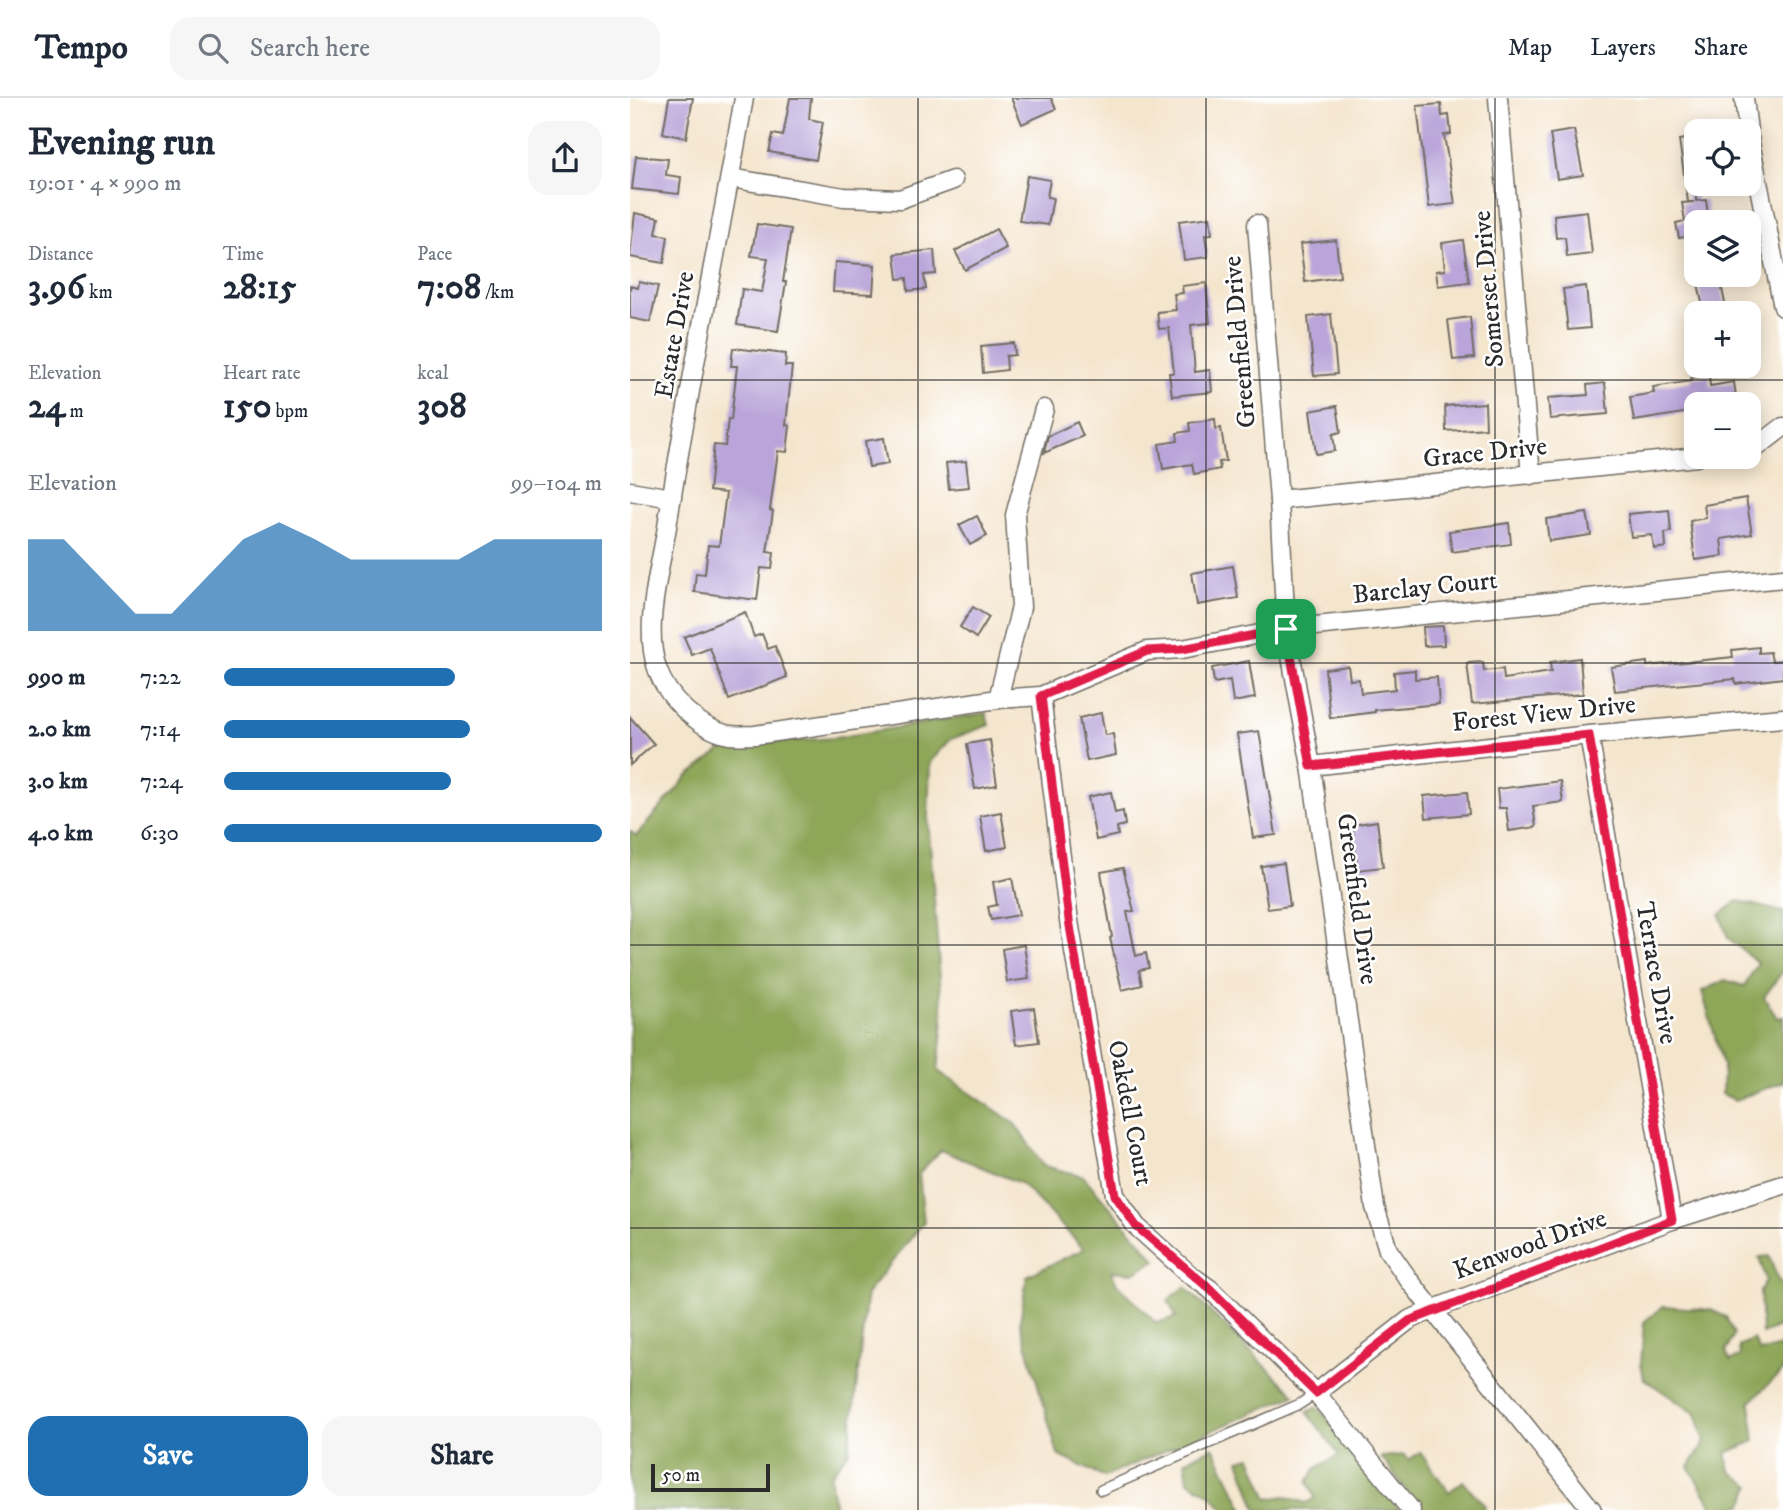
<!DOCTYPE html>
<meta charset="utf-8">
<style>
body{margin:0;font-family:"IM FELL DW Pica",serif;background:#f6f6f7;color:#1f2937;height:100vh;display:flex;flex-direction:column;font-size:26px;white-space:nowrap}
*{box-sizing:border-box;margin:0}
p{font-size:23px;color:#747a83}
.icon{flex:none;width:38px;height:38px;fill:none;stroke:currentColor;stroke-width:2;stroke-linecap:round;stroke-linejoin:round}
.map{position:relative;flex:1;overflow:hidden}
.side{display:flex;flex-direction:column;background:#fff;width:630px}
.side>*{flex:none}
.fabs{position:absolute;left:1054px;top:21px;display:grid;gap:14px}
.fabs a{display:grid;place-items:center;width:77px;height:77px;border-radius:14px;background:#fff;box-shadow:0 4px 18px #0003;font-size:35px}
.scale{position:absolute;left:21px;bottom:18px;width:119px;box-sizing:border-box;padding-left:7px;border:4px solid #2b2b2b;border-top:0;font-size:19px;line-height:24px;white-space:nowrap;color:#2b2b2b;-webkit-text-stroke:5px #fff;paint-order:stroke}
.pin{position:absolute;display:grid;place-items:center;width:60px;height:60px;color:#fff;margin:-30px;border-radius:14px;box-shadow:0 4px 10px #0006}
.round{display:grid;place-items:center;flex:none;width:74px;height:74px;border-radius:21px;background:#f6f6f7}
.head{display:flex;align-items:center;justify-content:space-between;height:119px;padding:0 28px}
h1{font-size:38px;font-weight:800;line-height:52px}
.metrics{display:grid;grid-template-columns:repeat(3,1fr);gap:10px;height:119px;padding:7px 28px}
.metrics div{display:grid;align-content:center}
.metrics b{font-size:35px;font-weight:800}
.metrics small{font-size:19px;font-weight:400}
.metrics p{font-size:19px}
.chart{height:196px;padding:14px 28px}
.chart p{display:flex;justify-content:space-between}
.chart svg{width:100%;height:126px;margin-top:7px;fill:#1f6fb2;opacity:.7}
.cta{display:flex;gap:14px;margin-top:auto;padding:14px 28px}
.cta a{flex:1;height:80px;border-radius:21px;background:#1f6fb2;color:#fff;font-size:28px;font-weight:800;line-height:80px;text-align:center}
.cta a+a{background:#f6f6f7;color:#1f2937}
ul{padding:0 28px;list-style:none;font-size:23px}
li{display:grid;grid-template-columns:112px 84px 1fr;align-items:center;height:52px}
li i{height:18px;border-radius:9px;background:#1f6fb2}
header{display:flex;align-items:center;gap:42px;box-sizing:border-box;height:98px;padding:0 35px;background:#fff;border-bottom:2px solid #e0e1e3}
header strong{font-size:33px}
nav{display:flex;gap:38px;margin-inline-start:auto;font-size:24px}
.search{width:490px;height:63px;background:#f6f6f7;display:flex;align-items:center;gap:18px;box-sizing:border-box;padding:0 24px;border-radius:21px;color:#747a83;font-size:26px}
main{display:flex;flex:1;min-height:0}
.map>svg:first-child{display:block}
.forest{fill:#8ea659;stroke:#5c6842;stroke-width:2}
.building{fill:#b9a5d9}
.lines{fill:none;stroke-linecap:round;stroke-linejoin:round}
.lane-casing{stroke:#716c64;stroke-width:12}
.street-casing{stroke:#716c64;stroke-width:21}
.lane{stroke:#fff;stroke-width:9}
.street{stroke:#fff;stroke-width:18}
.route-casing{stroke:#fff;stroke-width:14}
.route{stroke:#e11d48;stroke-width:9}
.grid{fill:none;stroke:#2b2b2b;stroke-width:2;stroke-opacity:0.55}
.labels{text-anchor:middle;dominant-baseline:central;stroke-width:5;stroke-linejoin:round;paint-order:stroke}
.street-label{font-size:26px;fill:#2b2b2b;stroke:#fff}
</style>
<header>
<strong>Tempo</strong>
<div class="search"><svg class="icon" aria-label="search" viewBox="0 0 24 24"><circle cx="10" cy="10" r="6"/><path d="M15 15l6 6"/></svg>Search here</div>
<nav><a>Map</a><a>Layers</a><a>Share</a></nav>
</header>
<main>
<section class="side">
<div class="head"><div><h1>Evening run</h1><p>19:01 · 4 × 990 m</p></div><a class="round"><svg class="icon" aria-label="share" viewBox="0 0 24 24"><path d="M12 15V3M7 8l5-5 5 5M5 13v7h14v-7"/></svg></a></div>
<div class="metrics">
<div><p>Distance</p><b>3.96<small> km</small></b></div>
<div><p>Time</p><b>28:15</b></div>
<div><p>Pace</p><b>7:08<small> /km</small></b></div>
</div>
<div class="metrics">
<div><p>Elevation</p><b>24<small> m</small></b></div>
<div><p>Heart rate</p><b>150<small> bpm</small></b></div>
<div><p>kcal</p><b>308</b></div>
</div>
<div class="chart"><p><span>Elevation</span>99–104 m</p>
<svg viewBox="0 0 160 44" preserveAspectRatio="none"><path d="M0 44V12L10 12L20 25L30 38L40 38L50 25L60 12L70 6L80 12L90 19L100 19L110 19L120 19L130 12L140 12L150 12L160 12V44z"/></svg>
</div>
<ul>
<li><b>990 m</b>7:22<i style="width:61%"></i></li>
<li><b>2.0 km</b>7:14<i style="width:65%"></i></li>
<li><b>3.0 km</b>7:24<i style="width:60%"></i></li>
<li><b>4.0 km</b>6:30<i style="width:100%"></i></li>
</ul>
<div class="cta"><a>Save</a><a>Share</a></div>
</section>
<div class="map">
<svg width="1153" height="1412" viewBox="0 0 1153 1412">
<rect width="100%" height="100%" fill="#fff"/>
<filter id="ink" filterUnits="userSpaceOnUse"><feTurbulence type="fractalNoise" baseFrequency=".0143" numOctaves="2"/><feDisplacementMap in="SourceGraphic" scale="14" xChannelSelector="R" yChannelSelector="G"/><feConvolveMatrix kernelMatrix="1 2 1 2 8 2 1 2 1" color-interpolation-filters="sRGB"/></filter>
<filter id="wash" filterUnits="userSpaceOnUse"><feTurbulence type="fractalNoise" baseFrequency=".00686" numOctaves="4" result="noise"/><feDisplacementMap in="SourceGraphic" scale="28" xChannelSelector="R" yChannelSelector="G"/><feGaussianBlur stdDeviation="1.57" result="paint"/><feColorMatrix in="noise" values="0 0 0 0 0 0 0 0 0 0 0 0 0 0 0 0 0 1.4 0 .05"/><feComposite in="paint" operator="in"/></filter>
<g filter="url(#wash)">
<rect width="100%" height="100%" fill="#f4e5cd"/>
<!-- forest -->
<g class="forest">
<polygon points="356,615 359,627 321,641 300,664 298,719 313,922 308,973 384,1025 414,1068 453,1078 526,1162 503,1175 481,1173 487,1186 526,1225 546,1219 538,1202 555,1189 665,1297 474,1379 428,1357 390,1224 397,1178 454,1151 392,1086 311,1052 289,1075 294,1124 237,1195 219,1354 200,1377 205,1412 0,1412 0,733 6,738 58,678 98,647 204,640"/>
<polygon points="1108,803 1153,814 1153,873 1134,899 1147,920 1153,919 1153,984 1105,1002 1092,996 1093,967 1072,893 1095,882 1114,888 1128,865 1098,840 1090,817"/>
<polygon points="1139,1158 1148,1182 1153,1187 1153,1227 1132,1236 1130,1193 1136,1182 1129,1159"/>
<polygon points="1033,1208 1081,1212 1096,1219 1104,1236 1096,1254 1100,1263 1110,1258 1109,1248 1123,1241 1130,1254 1150,1248 1153,1253 1153,1272 1120,1304 1125,1343 1096,1355 1100,1373 1121,1388 1113,1407 1084,1412 1059,1369 1075,1344 1066,1316 1014,1281 1011,1265 1014,1224"/>
<polygon points="688,1309 770,1412 627,1412 609,1362 621,1359 638,1401 655,1398 676,1405 685,1400 678,1384 685,1371 709,1357 677,1314"/>
<polygon points="583,1349 614,1412 594,1412 581,1397 558,1383 555,1363"/>
<polygon points="790,1354 819,1394 833,1383 855,1408 854,1412 792,1412 751,1359 774,1357 779,1362"/>
</g>
<g id="blocks">
<!-- building -->
<g class="building">
<polygon points="39,0 63,0 56,40 33,35"/>
<polygon points="160,0 181,0 179,21 193,24 186,62 139,54 143,36 153,38"/>
<polygon points="381,0 421,0 426,11 392,26"/>
<polygon points="811,6 812,18 819,17 821,36 814,37 825,106 799,109 787,8"/>
<polygon points="944,32 953,77 927,81 920,36"/>
<polygon points="1066,39 1066,103 1076,102 1079,124 1066,124 1066,137 1049,140 1046,125 1055,123 1052,105 1064,104 1058,104 1049,42"/>
<polygon points="6,58 38,61 36,77 51,79 49,96 2,91"/>
<polygon points="397,78 420,82 417,99 423,100 418,127 389,123"/>
<polygon points="957,113 962,156 937,159 935,139 926,140 924,117"/>
<polygon points="5,115 29,120 26,136 38,138 34,165 0,159"/>
<polygon points="580,119 582,136 575,137 578,159 554,162 549,123"/>
<polygon points="127,126 161,131 153,184 156,184 148,233 107,227 112,191 132,194 138,160 121,158"/>
<polygon points="366,131 376,150 335,172 325,153"/>
<polygon points="706,142 710,179 675,184 670,146"/>
<polygon points="833,142 839,184 808,188 806,173 815,172 812,145"/>
<polygon points="304,152 306,176 294,177 296,191 278,193 277,180 268,181 265,156"/>
<polygon points="205,164 245,167 243,196 203,194"/>
<polygon points="1090,181 1097,215 1074,215 1068,185"/>
<polygon points="9,184 28,188 20,224 0,220 0,188 8,190"/>
<polygon points="576,185 580,225 561,227 565,274 580,272 582,294 542,298 539,275 544,275 539,230 529,231 527,214 546,212 544,196 553,195 552,188"/>
<polygon points="956,188 960,230 938,232 933,191"/>
<polygon points="701,216 707,276 684,278 678,219"/>
<polygon points="840,219 844,260 823,262 818,222"/>
<polygon points="384,245 385,257 376,258 377,272 353,275 351,248"/>
<polygon points="103,250 156,256 155,268 162,268 156,327 160,328 157,354 148,353 140,412 143,413 137,454 144,455 142,471 131,470 127,502 64,494 66,475 75,476 78,447 89,448 96,395 79,393 84,347 95,348 98,321 101,322 107,268 101,268"/>
<polygon points="1079,278 1080,288 1104,284 1107,306 1066,306 1066,313 1004,323 1000,299 1024,295 1023,289 1062,283 1061,280"/>
<polygon points="975,285 978,316 920,321 918,300 958,297 957,287"/>
<polygon points="855,305 856,330 816,333 815,308"/>
<polygon points="707,308 711,334 703,336 705,353 686,356 680,313"/>
<polygon points="585,321 586,331 591,330 596,363 589,364 590,371 564,376 562,366 533,371 529,346 548,343 547,335 560,333 559,325"/>
<polygon points="447,324 453,338 414,355 418,338"/>
<polygon points="254,340 258,366 239,369 235,343"/>
<polygon points="336,363 339,389 319,391 316,365"/>
<polygon points="1116,400 1122,436 1091,441 1093,458 1065,462 1060,423 1076,420 1074,407"/>
<polygon points="1039,412 1041,434 1035,435 1036,449 1024,451 1022,437 1001,439 998,416"/>
<polygon points="957,415 961,437 919,443 916,421"/>
<polygon points="347,418 357,438 340,447 329,427"/>
<polygon points="879,425 881,446 822,454 819,433"/>
<polygon points="603,468 608,500 567,507 562,475"/>
<polygon points="343,509 359,519 346,540 330,529"/>
<polygon points="115,514 124,539 132,536 138,551 145,548 157,579 99,602 80,550 62,557 54,539"/>
<polygon points="813,528 814,547 794,548 793,529"/>
<polygon points="1129,549 1129,555 1140,554 1142,563 1153,562 1153,580 1106,586 1105,581 985,593 981,569 1017,564 1017,568 1103,559 1102,552"/>
<polygon points="950,560 953,596 842,606 837,565 853,564 854,573 873,571 874,581 921,574 920,564"/>
<polygon points="619,563 625,600 603,604 600,582 584,585 582,570"/>
<polygon points="718,568 720,582 729,581 731,595 765,591 764,574 785,572 785,581 807,579 809,606 745,612 745,614 700,620 695,571"/>
<polygon points="471,615 475,637 483,636 486,657 457,663 449,620"/>
<polygon points="0,619 24,646 0,667"/>
<polygon points="629,633 646,737 623,740 607,636"/>
<polygon points="360,642 367,687 345,691 337,646"/>
<polygon points="930,683 933,704 903,708 906,729 879,733 876,710 869,710 867,691"/>
<polygon points="481,694 485,715 493,713 495,727 487,729 488,737 466,742 458,699"/>
<polygon points="837,694 839,716 796,720 794,698"/>
<polygon points="371,714 377,749 356,753 350,718"/>
<polygon points="747,723 753,769 728,772 722,727"/>
<polygon points="654,765 660,808 638,811 631,768"/>
<polygon points="493,770 504,813 497,814 506,858 516,855 519,870 509,872 512,887 492,892 480,840 482,839 471,774"/>
<polygon points="382,780 389,817 361,822 358,809 367,807 363,784"/>
<polygon points="394,847 399,881 377,884 372,851"/>
<polygon points="404,910 409,944 386,947 381,913"/>
</g>
</g>
</g>
<g filter="url(#ink)">
<use href="#blocks" fill-opacity="0" stroke="#716c64" stroke-width="2"/>
<g class="lines">
<defs>
<polyline id="lane" points="471,1392 670,1306 686,1295"/>
<g id="street">
<path d="M114 0C89 143 59 285 37 429 30 471 13 530 27 570 36 599 69 631 99 637 107 638 117 637 125 637L368 601 411 598 517 553 552 551 656 531 1153 480"/>
<polyline points="868,0 901,377"/>
<polyline points="1114,0 1118,33"/>
<polyline points="1118,34 1153,209"/>
<polyline points="100,80 214,99 270,101 323,82"/>
<polyline points="627,126 649,402 656,531 681,668 745,1109 758,1152 779,1182 962,1412"/>
<polyline points="1118,351 1127,349 1153,329"/>
<polyline points="0,393 42,400"/>
<polyline points="649,402 1067,359"/>
<polyline points="411,598 439,823 485,1097 506,1128 559,1176 580,1191 686,1295 781,1412"/>
<polyline points="368,601 391,509 385,417 414,311"/>
<polyline points="959,637 1042,1122"/>
<polyline points="681,668 959,637 1153,620"/>
<polyline points="686,1295 779,1222 804,1211 1042,1122 1153,1087"/>
</g>
</defs>
<!-- lane casing -->
<use href="#lane" class="lane-casing"/>
<!-- street casing -->
<use href="#street" class="street-casing"/>
<!-- lane -->
<use href="#lane" class="lane"/>
<!-- street -->
<use href="#street" class="street"/>
</g>
</g>
<g class="lines" filter="url(#ink)">
<defs>
<polygon id="route" points="656,531 681,668 959,637 1042,1122 779,1223 686,1295 580,1191 506,1128 485,1097 439,822 411,598 517,553 552,551"/>
</defs>
<!-- route casing -->
<use href="#route" class="route-casing"/>
<!-- route -->
<use href="#route" class="route"/>
</g>
<!-- grid -->
<path class="grid" d="M288 0V1412M576 0V1412M865 0V1412M0 282H1153M0 565H1153M0 847H1153M0 1130H1153"/>
<g class="labels">
<!-- street labels -->
<g class="street-label">
<text transform="translate(859 191) rotate(-95)">Somerset Drive</text>
<text transform="translate(45 237) rotate(-80)">Estate Drive</text>
<text transform="translate(610 244) rotate(-95)">Greenfield Drive</text>
<text transform="translate(855 355) rotate(-6)">Grace Drive</text>
<text transform="translate(795 490) rotate(-6)">Barclay Court</text>
<text transform="translate(914 616) rotate(-6)">Forest View Drive</text>
<text transform="translate(727 801) rotate(82)">Greenfield Drive</text>
<text transform="translate(1026 875) rotate(80)">Terrace Drive</text>
<text transform="translate(500 1015) rotate(79)">Oakdell Court</text>
<text transform="translate(900 1147) rotate(-20)">Kenwood Drive</text>
</g>
</g>
</svg>
<div class="fabs">
<a><svg class="icon" aria-label="locate" viewBox="0 0 24 24"><circle cx="12" cy="12" r="6"/><path d="M12 2v4M12 18v4M2 12h4M18 12h4"/></svg></a>
<a><svg class="icon" aria-label="layers" viewBox="0 0 24 24"><path d="M12 4l9 5-9 5-9-5zM3 14l9 5 9-5"/></svg></a>
<a>+</a>
<a>−</a>
</div>
<div class="scale">50 m</div>
<div class="pin" style="left:656px;top:531px;background:#1e9e55"><svg class="icon" aria-label="arrive" viewBox="0 0 24 24"><path d="M6 21V4h12l-3 4 3 4H6"/></svg></div>
</div>
</main>
